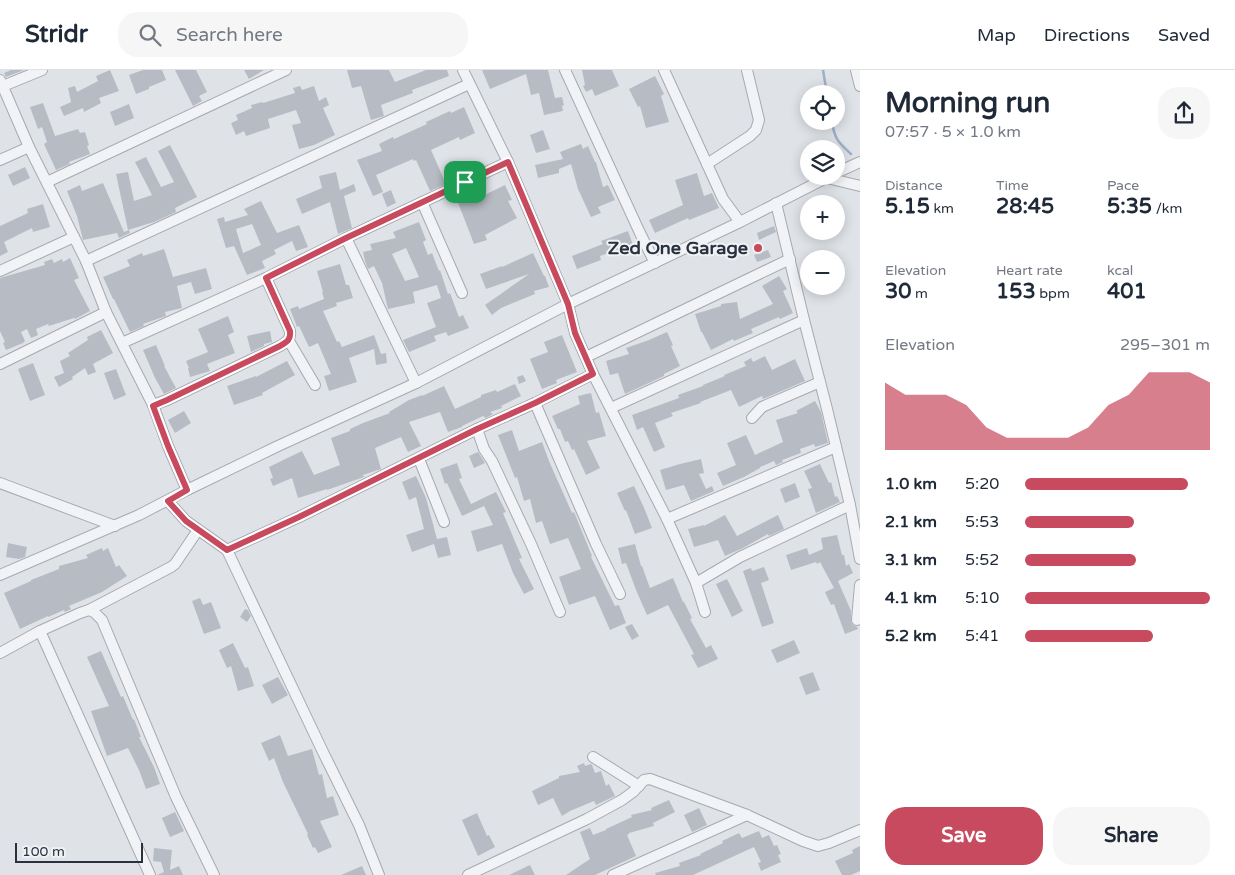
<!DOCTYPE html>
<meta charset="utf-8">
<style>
body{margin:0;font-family:"Varela Round",sans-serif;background:#f6f6f7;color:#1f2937;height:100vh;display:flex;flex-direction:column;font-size:19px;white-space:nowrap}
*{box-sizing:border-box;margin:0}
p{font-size:16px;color:#747a83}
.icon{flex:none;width:28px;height:28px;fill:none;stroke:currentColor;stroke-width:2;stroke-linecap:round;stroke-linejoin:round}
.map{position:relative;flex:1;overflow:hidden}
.drawer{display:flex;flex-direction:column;background:#fff;width:375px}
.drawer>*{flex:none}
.controls{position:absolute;left:800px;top:15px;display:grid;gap:10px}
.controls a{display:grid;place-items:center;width:45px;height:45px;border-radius:50%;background:#fff;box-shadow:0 2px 12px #0003;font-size:25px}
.scale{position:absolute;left:15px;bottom:12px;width:128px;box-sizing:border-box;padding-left:5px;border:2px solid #29313e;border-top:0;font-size:14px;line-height:18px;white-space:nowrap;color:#29313e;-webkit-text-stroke:4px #eff2f5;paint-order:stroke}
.pin{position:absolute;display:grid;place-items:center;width:42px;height:42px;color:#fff;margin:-21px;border-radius:10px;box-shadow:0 2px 8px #0006}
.round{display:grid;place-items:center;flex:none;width:52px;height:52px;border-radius:20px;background:#f6f6f7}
.headline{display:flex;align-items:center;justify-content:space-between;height:85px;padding:0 25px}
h1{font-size:28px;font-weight:700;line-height:38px}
.figures{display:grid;grid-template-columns:repeat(3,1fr);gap:8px;height:85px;padding:5px 25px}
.figures div{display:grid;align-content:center}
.figures b{font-size:21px;font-weight:700}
.figures small{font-size:14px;font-weight:400}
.figures p{font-size:14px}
.chart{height:140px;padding:10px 25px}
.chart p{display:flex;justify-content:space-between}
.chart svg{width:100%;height:90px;margin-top:5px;fill:#c74a5e;opacity:.7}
.cta{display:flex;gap:10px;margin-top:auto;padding:10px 25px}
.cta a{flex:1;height:58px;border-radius:20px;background:#c74a5e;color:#fff;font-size:20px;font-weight:700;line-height:58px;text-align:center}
.cta a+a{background:#f6f6f7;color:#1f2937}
ul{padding:0 25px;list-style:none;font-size:16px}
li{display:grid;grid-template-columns:80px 60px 1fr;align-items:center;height:38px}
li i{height:12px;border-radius:6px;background:#c74a5e}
header{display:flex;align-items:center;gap:30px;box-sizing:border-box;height:70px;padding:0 25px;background:#fff;border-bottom:1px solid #e0e1e3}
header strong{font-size:24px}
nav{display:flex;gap:28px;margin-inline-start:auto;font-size:18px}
.search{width:350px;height:45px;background:#f6f6f7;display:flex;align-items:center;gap:12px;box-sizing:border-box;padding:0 18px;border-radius:20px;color:#747a83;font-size:19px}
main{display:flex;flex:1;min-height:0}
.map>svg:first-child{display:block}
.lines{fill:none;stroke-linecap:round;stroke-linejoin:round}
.stream{stroke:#9cb1c6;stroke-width:2.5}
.building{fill:#b7bcc4;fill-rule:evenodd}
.street-casing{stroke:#a5aab2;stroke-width:12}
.street{stroke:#f2f3f6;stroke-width:10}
.route-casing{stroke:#fff;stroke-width:10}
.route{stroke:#c74a5e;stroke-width:6}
.poi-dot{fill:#c74a5e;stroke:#eff2f5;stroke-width:2}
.labels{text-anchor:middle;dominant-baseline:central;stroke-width:4;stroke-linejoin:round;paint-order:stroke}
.poi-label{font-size:18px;font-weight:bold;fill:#29313e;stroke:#eff2f5;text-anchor:end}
</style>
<header>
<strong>Stridr</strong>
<div class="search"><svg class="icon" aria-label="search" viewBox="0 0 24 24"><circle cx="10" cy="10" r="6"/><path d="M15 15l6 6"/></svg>Search here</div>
<nav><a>Map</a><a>Directions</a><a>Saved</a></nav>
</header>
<main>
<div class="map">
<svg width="860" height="805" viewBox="0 0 860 805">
<rect width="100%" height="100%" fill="#dfe3e8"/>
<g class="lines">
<!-- stream -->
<g class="stream">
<polyline points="823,0 827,24"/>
<path d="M832 51C834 69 839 73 851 84"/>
</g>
</g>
<!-- building -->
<g class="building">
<polygon points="11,0 24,0 6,7 4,3"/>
<polygon points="110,0 119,21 99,28 101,33 84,42 83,38 64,46 60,37 71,32 68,18 75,16 77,22 98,11 96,6"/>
<polygon points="143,0 162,0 166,10 149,17 149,19 136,24 129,5"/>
<polygon points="175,0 196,0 207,22 199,26 202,31 193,36"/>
<polygon points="244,0 264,0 249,9"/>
<polygon points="347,0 389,0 395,12 426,0 447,0 449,6 412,20 413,23 381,35 384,46 371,50 361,16 352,18"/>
<polygon points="482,0 548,0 555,28 562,27 564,35 562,36 563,41 544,45 539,23 531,25 526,4 490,19"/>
<polygon points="582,0 612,0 619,16 595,26 592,19 586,22 583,16 585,15"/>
<polygon points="655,6 664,24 661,26 669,52 646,58 640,36 638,37 629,19"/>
<polygon points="300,16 302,20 314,16 319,31 326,27 329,35 323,38 335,65 314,75 299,79 292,55 301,53 296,40 268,49 270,58 246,66 244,61 236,65 231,53 238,50 236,45 252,38 251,35 262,32 263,33 295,23 293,18"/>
<polygon points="43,33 55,66 78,59 80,63 85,62 89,75 87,76 90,84 69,92 70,94 56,100 44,74 47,72 42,57 38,59 30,37"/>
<polygon points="129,34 134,48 115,56 110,42"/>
<polygon points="464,37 475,63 460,70 459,67 431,80 446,114 430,121 416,90 414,91 413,89 376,105 383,122 373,126 357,90 382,81 379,74 393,67 394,69 427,54 426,52 450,41 451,43"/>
<polygon points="543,60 550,79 536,83 530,65"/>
<polygon points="581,74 583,79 588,76 595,92 596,92 603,117 608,115 615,130 598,137 601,143 591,147 578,119 571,94 559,99 559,103 538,108 535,95 563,89 560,82"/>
<polygon points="170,75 197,127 175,138 176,142 154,152 128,160 116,104 128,102 134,131 152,125 135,92 146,87 161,117 174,112 158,81"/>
<polygon points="25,97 30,108 13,116 8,105"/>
<polygon points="336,102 340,120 354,114 356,121 344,126 352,158 338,164 330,132 302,144 296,129 322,118 319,106"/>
<polygon points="697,103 704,126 712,123 719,138 689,150 688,148 655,163 649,150 683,135 675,110"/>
<polygon points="103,113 124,162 129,160 130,163 119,168 117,163 83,170 77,146 67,121 80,115 82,121"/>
<polygon points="505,115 512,130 508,131 517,148 485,165 487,170 474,174 457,130 468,126 470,132"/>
<polygon points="391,120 396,133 387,137 382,124"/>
<path d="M261 131 277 163 299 155 308 177 296 181 292 171 274 180 276 184 262 191 265 198 247 205 234 176 226 178 217 149 224 147 225 152 248 145 244 139ZM252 154 261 175 243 183 236 159Z"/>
<polygon points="43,134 50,157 33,162 32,158 4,172 8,182 0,186 0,156 28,143 27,139"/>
<path d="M419 152 426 170 423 172 428 185 432 183 439 201 440 200 448 224 450 223 459 247 463 245 469 258 448 266 446 262 434 266 436 271 409 282 403 270 436 257 427 233 441 228 437 215 413 222 415 233 388 239 382 213 374 196 368 199 365 191 363 182 372 180 370 174 396 168 393 162ZM406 178 419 207 405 211 392 184Z"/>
<polygon points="774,156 776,162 759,170 757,163"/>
<polygon points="628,161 633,175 600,186 601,190 577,199 572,186 603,174 601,171"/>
<polygon points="164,179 173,207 206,198 212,219 195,224 191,212 177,216 182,238 165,242 166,246 143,254 144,256 130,262 114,229 113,229 103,207 130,196 127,190 142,183 143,186"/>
<polygon points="768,180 771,187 757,192 754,185"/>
<polygon points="533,183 544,206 545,206 549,217 534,221 535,224 501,238 492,245 485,235 529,204 486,219 480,204 502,196 502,197"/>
<polygon points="70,188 79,208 74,210 90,241 75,249 74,248 49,256 48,254 36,259 38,265 31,268 27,259 21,262 25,271 23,273 6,280 3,273 5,272 0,261 0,208 45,195 44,192 52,189 54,193 62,189 63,192"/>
<polygon points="340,194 346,215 349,215 353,228 336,233 337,236 323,241 337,272 339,271 342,277 374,265 381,284 386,283 387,293 376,295 374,279 349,288 357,312 329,321 324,306 331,304 318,273 309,277 299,256 297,257 290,239 298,236 299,239 324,229 322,222 323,222 317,201"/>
<polygon points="779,206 787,219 783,221 793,243 780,249 779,247 751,259 753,263 734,271 733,269 711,280 702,262 701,262 695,244 721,236 721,234 737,232 740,249 773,234 762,216"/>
<polygon points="228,246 234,262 228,265 235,283 207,294 210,301 190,307 188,298 189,298 186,291 208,282 198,259"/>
<polygon points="101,260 113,283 93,294 96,302 88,305 85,298 72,307 73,309 59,317 54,307 64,303 60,291 70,286 68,283 88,270 87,267"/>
<polygon points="270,261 272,272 264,274 264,276 251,282 247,266"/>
<polygon points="667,262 673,275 671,276 680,296 664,304 664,306 625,324 618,303 610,305 606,291 629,284 626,278 649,270"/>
<polygon points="562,265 577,302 556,310 557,313 542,319 530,289 548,282 544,272"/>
<polygon points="156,275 165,296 164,296 176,318 164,324 155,308 143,280"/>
<polygon points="765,286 772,300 795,289 805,311 763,329 762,326 739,337 731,320 700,332 701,333 671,343 673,346 655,353 665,377 654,382 643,357 637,360 632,345 679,328 678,325 703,316 703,315 725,306 724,305 746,296 744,292 751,288 753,292"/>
<polygon points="287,291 295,305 262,323 263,325 234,335 227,316 256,306 256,307"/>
<polygon points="33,293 45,325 30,331 18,299"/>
<polygon points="116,299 126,325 114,330 104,303"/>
<polygon points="523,305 526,311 519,314 517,307"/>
<polygon points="515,314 521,326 501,336 502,338 490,342 493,344 486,348 483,346 462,356 462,357 448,362 440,342 409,352 421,376 408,382 401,367 375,378 381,399 363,405 364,407 327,420 327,419 298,428 292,408 273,416 270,409 273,408 269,397 302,381 314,405 340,395 331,368 350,361 350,359 363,353 390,343 389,342 409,330 422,325 422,326 444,316 455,339 481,327 481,325 496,320 497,322"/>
<polygon points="591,323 596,343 599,342 606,366 587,371 600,398 586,405 574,379 572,380 568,371 565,372 560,359 558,359 552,346 580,334 578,326"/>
<polygon points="815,331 821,342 828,373 815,377 814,374 800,379 801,383 782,390 783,392 776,395 774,391 760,397 760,398 744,407 723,416 717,403 736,395 727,373 746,365 755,385 783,372 776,350 798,343 796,341"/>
<polygon points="184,341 191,353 175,363 168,350"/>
<polygon points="512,360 519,381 542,372 549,391 572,443 574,442 592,486 591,487 615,536 619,535 626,553 610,560 595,526 569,535 559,507 581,499 568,468 550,474 542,451 536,453 530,429 524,431 517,407 515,408 498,365"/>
<polygon points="478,382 485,393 474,398 469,386"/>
<polygon points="701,389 704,403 699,404 706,419 712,416 714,421 691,431 684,415 666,420 660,400 680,394"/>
<polygon points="457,393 462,408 459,409 471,434 496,422 506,442 503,443 522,488 519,489 534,519 524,524 513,503 502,474 477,482 471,461 493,455 484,436 462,446 447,413 445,414 440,399"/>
<polygon points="820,394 829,413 831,412 835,427 837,426 840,432 816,443 808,419 812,418 804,401"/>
<polygon points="416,406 426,428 437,469 447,467 451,485 438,488 434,474 412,482 406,465 424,459 416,427 409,430 402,412"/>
<polygon points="795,413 800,427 785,433 780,419"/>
<polygon points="634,416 645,440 652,458 635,464 626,440 625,441 617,423"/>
<polygon points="725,445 737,466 778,445 784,459 769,466 768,464 743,478 725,486 718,470 694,477 688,459 704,455 704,456"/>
<polygon points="837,465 842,485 844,485 846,496 849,494 853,503 838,511 851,541 851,552 853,555 857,557 858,559 845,564 834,534 831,535 825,522 834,518 820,492 817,494 816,492 791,500 786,485 807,478 809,485 823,479 821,468"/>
<polygon points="8,473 27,477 25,487 19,489 6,487"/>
<polygon points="635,474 641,496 642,496 650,518 673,508 683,532 684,532 692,548 690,549 706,578 711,575 718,589 698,598 691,585 694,584 668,535 647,545 636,520 626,493 622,494 618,478"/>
<polygon points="102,478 103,481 108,478 116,497 119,495 127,506 102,522 69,536 71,539 65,542 64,540 48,547 48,546 20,559 4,523 31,511 31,510 59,499 59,496 88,488 86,485"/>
<polygon points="764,497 769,510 761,513 774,553 762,557 743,501 751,498 752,501"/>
<polygon points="727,509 743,541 732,547 716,514"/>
<polygon points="200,528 203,535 211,532 221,558 204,564 192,531"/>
<polygon points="245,539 248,540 251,546 247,552 240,547"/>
<polygon points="632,554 639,566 632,570 625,557"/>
<polygon points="794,570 800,583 777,593 771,580"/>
<polygon points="233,573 245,598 248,597 254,616 238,621 231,596 227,598 219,580"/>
<polygon points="101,581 121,627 123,626 133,650 134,649 141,667 139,667 154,697 160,714 146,719 139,700 128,678 107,686 91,641 109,636 87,587"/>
<polygon points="813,602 820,620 806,625 799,607"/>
<polygon points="278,607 288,625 272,634 262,615"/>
<polygon points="280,665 288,686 312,679 319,705 322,704 327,728 333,726 339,745 320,751 332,777 318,783 315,777 313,778 307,765 308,764 283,712 274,688 269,691 261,673"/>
<polygon points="584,693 585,696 591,694 592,695 595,703 601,701 606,716 609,714 615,726 596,735 594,731 570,741 562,746 553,728 538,735 532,721 559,708 559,706 580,702 577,696"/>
<polygon points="669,730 675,742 653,753 654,756 629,763 629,764 627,765 636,786 595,805 566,805 590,789 580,762 590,758 593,765 606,760 606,759 632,747 631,745 652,740 651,738"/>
<polygon points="699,738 707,755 692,762 684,745"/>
<polygon points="175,742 184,761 170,767 162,748"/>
<polygon points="477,743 487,766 489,765 495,777 478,786 462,750"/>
<polygon points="759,761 762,768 769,765 774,776 777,775 781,784 778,785 781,792 761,801 758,793 761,792 754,777 693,805 656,805 655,803 680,796 679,793 701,785 700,784 723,773 722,771 739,763 742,768"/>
<polygon points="860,776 860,801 851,805 842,805 835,791 853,783 852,780"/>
<polygon points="154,778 172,780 170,800 179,796 183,805 157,805 164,802 161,792 153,791"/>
<polygon points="530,795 535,805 509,805"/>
<polygon points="362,796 366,805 341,805"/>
</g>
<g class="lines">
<defs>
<g id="street">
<polyline points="565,0 640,163 655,193"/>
<polyline points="664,0 723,129 740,152"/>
<polyline points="856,0 860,16"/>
<path d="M0 10 29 77 86 191 106 242 153 335 167 330 280 276C287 272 291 269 290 261L266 208"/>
<polyline points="3,16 42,0"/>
<polyline points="0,90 29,77"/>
<polyline points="707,94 750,66 756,60 759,50 747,0"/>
<polyline points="836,103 860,92"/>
<polyline points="827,108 860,116"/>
<polyline points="47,112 286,0"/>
<polyline points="422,132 462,223"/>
<polyline points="776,133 804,250 827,339 850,435 860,489"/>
<polyline points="346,168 416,313"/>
<polyline points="86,191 469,14"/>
<polyline points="0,201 74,167"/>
<polyline points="289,271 315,315"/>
<polyline points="122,273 266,208 346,168 508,92"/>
<polyline points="586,287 790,189"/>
<polyline points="0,294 106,242"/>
<polyline points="593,304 667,449 696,513 705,542"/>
<polyline points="535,333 596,474 620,524"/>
<polyline points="153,335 168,376 187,420"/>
<polyline points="611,338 804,250"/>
<polyline points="752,348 762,337 820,312"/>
<polyline points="477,359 484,379 492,391 531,474 560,542"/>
<polyline points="419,389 444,452"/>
<polyline points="0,413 115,456"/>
<polyline points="168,431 186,451 227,480 322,680 359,755 379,805"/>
<polyline points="667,449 836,377"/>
<polyline points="227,480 299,447 477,359 535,333 593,304 575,263 568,234 560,215 508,92 463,0"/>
<polyline points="0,505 139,445 187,420 278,376 416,313 568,234 740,152 830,106"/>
<polyline points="696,513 740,487 850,435"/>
<polyline points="89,540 171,497 175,494 198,460"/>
<polyline points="857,550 860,515"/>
<polyline points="40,561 150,805"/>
<polyline points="0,583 40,561 80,543 89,540 94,542 102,550 176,727 214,805"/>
<polyline points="593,687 639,716"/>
<polyline points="468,805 587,749 622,730 633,722 644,710 650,709 747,745 803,771 818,776 829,773 860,760"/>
<polyline points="613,805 747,745"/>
</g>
</defs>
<!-- street casing -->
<use href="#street" class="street-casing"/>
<!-- street -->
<use href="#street" class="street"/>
</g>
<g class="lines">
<defs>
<path id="route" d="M508 92 560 215 568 234 575 263 593 304 535 333 477 359 299 447 227 480 186 451 168 431 187 420 168 376 153 336 167 330 280 276C287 272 291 270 290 261L266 208 346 168Z"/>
</defs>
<!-- route casing -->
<use href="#route" class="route-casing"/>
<!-- route -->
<use href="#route" class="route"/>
</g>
<!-- markers -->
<circle class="poi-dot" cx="758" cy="178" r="5"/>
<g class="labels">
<!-- poi labels -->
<g class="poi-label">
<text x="748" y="178">Zed One Garage</text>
</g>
</g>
</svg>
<div class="controls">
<a><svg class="icon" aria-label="locate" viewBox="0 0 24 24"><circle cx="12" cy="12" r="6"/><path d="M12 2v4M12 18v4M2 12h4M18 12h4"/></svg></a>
<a><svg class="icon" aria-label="layers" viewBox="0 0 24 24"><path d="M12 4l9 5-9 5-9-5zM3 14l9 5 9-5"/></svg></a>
<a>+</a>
<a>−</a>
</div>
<div class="scale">100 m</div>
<div class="pin" style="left:465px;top:112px;background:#1e9e55"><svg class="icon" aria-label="arrive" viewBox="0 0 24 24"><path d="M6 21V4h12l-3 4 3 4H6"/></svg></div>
</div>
<section class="drawer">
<div class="headline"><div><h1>Morning run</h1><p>07:57 · 5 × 1.0 km</p></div><a class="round"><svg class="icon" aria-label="share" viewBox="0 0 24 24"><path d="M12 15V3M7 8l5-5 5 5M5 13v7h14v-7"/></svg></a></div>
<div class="figures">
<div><p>Distance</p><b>5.15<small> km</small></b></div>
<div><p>Time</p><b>28:45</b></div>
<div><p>Pace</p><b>5:35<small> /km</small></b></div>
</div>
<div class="figures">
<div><p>Elevation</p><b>30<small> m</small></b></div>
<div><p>Heart rate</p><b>153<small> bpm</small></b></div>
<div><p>kcal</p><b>401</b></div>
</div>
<div class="chart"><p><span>Elevation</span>295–301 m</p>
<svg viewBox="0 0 160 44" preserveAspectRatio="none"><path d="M0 44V11L10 17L20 17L30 17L40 22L50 33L60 38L70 38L80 38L90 38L100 33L110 22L120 17L130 6L140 6L150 6L160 11V44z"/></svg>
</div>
<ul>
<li><b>1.0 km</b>5:20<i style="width:88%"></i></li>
<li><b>2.1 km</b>5:53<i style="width:59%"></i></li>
<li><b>3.1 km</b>5:52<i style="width:60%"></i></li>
<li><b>4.1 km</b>5:10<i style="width:100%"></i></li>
<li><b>5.2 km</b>5:41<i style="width:69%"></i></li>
</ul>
<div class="cta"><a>Save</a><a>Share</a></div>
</section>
</main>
